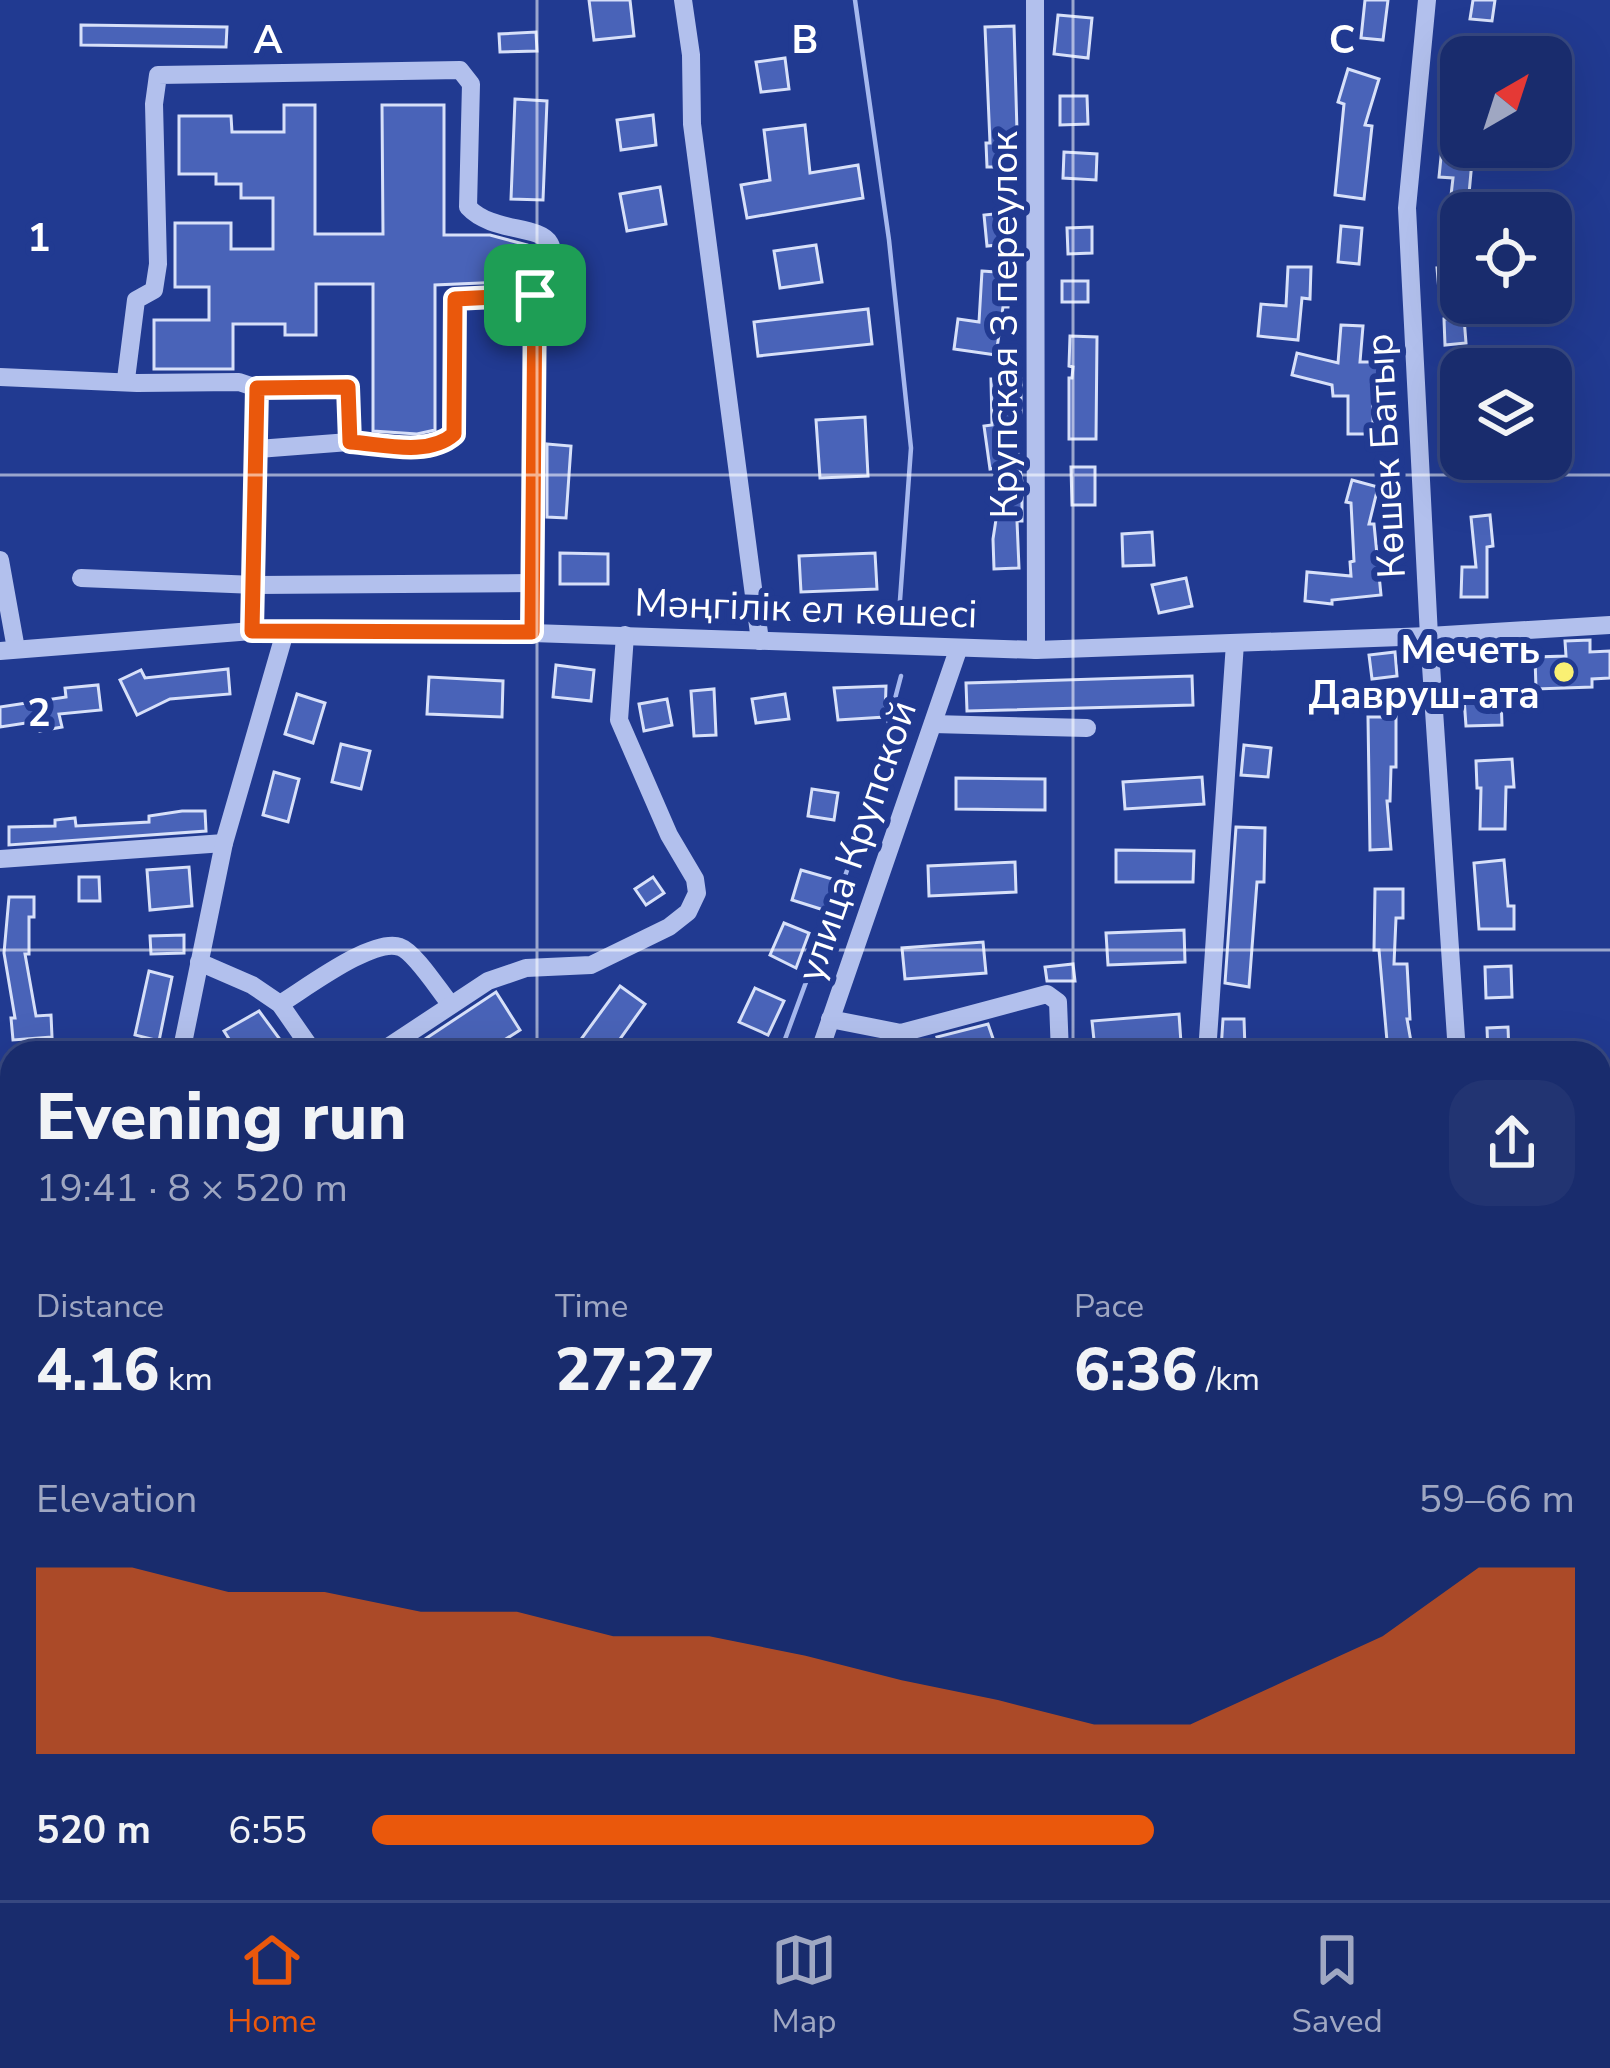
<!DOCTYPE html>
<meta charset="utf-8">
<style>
body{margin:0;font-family:"Nunito Sans",sans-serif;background:#223472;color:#f1f3f6;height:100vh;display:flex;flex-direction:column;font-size:45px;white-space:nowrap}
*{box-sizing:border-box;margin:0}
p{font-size:39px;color:#9fa7c2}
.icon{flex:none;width:66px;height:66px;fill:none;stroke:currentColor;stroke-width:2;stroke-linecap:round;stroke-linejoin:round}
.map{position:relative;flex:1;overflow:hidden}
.sheet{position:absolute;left:0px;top:1041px;width:1611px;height:861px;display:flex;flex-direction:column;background:#192c6d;border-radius:36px 36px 0 0;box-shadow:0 12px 48px #0002,0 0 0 3px #374880}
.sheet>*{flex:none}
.needle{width:78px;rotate:39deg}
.tools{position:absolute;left:1440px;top:36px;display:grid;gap:24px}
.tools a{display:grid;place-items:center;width:132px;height:132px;border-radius:24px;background:#192c6d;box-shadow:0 12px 48px #0002,0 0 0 3px #374880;font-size:60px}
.pin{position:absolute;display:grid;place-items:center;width:102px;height:102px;color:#fff;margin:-51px;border-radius:24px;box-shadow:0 6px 18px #0006}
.round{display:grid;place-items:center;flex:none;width:126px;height:126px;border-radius:36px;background:#223472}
.headline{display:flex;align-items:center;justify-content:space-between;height:204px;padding:0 36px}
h1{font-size:66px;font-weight:800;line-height:90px}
.metrics{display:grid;grid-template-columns:repeat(3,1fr);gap:18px;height:204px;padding:12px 36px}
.metrics div{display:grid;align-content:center}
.metrics b{font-size:60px;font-weight:800}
.metrics small{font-size:33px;font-weight:400}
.metrics p{font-size:33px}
.chart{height:336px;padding:24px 36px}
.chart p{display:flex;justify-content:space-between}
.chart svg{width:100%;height:216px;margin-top:12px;fill:#ea580c;opacity:.7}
ul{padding:0 36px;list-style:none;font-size:39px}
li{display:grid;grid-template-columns:192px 144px 1fr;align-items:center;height:90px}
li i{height:30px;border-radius:15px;background:#ea580c}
.tabs{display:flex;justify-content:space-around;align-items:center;height:168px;border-top:3px solid #374880;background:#192c6d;font-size:33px;color:#9fa7c2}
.tabs a{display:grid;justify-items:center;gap:6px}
.tabs .on{color:#ea580c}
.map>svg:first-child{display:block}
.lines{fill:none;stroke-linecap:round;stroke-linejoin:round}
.stream{stroke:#a6b8ee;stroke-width:4.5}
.building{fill:#4963b8;stroke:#d7e0f9;stroke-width:3}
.minor{stroke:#b2c0ed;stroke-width:18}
.route-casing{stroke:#fff;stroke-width:24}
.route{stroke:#ea580c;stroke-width:15}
.grid{fill:none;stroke:#fff;stroke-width:3;stroke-opacity:0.55}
.poi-dot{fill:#faf073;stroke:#213a91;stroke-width:4.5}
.labels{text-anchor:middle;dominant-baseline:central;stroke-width:12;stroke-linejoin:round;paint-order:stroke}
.street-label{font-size:39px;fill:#fff;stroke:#213a91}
.poi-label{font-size:39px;font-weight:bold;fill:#fff;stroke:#213a91;text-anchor:end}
.grid-label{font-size:39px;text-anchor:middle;font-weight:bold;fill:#fff;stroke:#213a91;stroke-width:12;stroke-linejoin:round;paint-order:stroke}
</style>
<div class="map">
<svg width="1610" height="1900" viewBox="0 0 1610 1900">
<rect width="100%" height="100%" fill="#213a91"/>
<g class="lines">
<!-- stream -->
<g class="stream">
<polyline points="855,0 889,240 911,448 899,614"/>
<polyline points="780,1053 856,846 901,676"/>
<polyline points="14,1900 19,1890"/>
</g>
</g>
<!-- building -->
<g class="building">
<polygon points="589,0 630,0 634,36 594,40"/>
<polygon points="1365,0 1388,0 1383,40 1361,38"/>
<polygon points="1473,0 1495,0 1492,21 1470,19"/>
<polygon points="1058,15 1092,18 1088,58 1054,54"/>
<polygon points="81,25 227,27 226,47 81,45"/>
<polygon points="1014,26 1018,167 987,167 986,143 990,143 985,27"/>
<polygon points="536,32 537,51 500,52 499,34"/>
<polygon points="785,58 789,89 761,92 756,62"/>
<polygon points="1348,69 1379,79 1365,125 1372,126 1364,199 1335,195 1344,104 1338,102"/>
<polygon points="1060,96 1087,96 1088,124 1060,125"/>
<polygon points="515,99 547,101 543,200 511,199"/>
<polygon points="284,105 315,105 315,234 383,234 382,105 444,105 444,235 490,235 527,245 527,281 435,285 435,430 417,434 373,431 373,284 316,284 316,335 285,335 285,324 233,324 233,369 154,369 154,320 209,320 209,287 175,287 175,223 231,223 231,249 273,249 273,198 241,198 241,184 216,184 216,174 179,174 179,116 231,116 232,132 284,132"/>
<polygon points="653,115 656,145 621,150 617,120"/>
<polygon points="805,125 810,173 858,165 863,198 747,218 741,185 770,180 764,130"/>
<polygon points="1442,147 1473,150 1469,194 1494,197 1492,213 1449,213 1453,178 1439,177"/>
<polygon points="1064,152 1097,154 1096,180 1063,178"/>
<polygon points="660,187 666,224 627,231 620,194"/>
<polygon points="1014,212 1017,243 987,246 984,215"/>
<polygon points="1341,226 1362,228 1359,264 1338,262"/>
<polygon points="1092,227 1092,253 1068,254 1067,228"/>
<polygon points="816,245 822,282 780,288 774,251"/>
<polygon points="1288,267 1311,267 1310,299 1302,298 1298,340 1258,336 1261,304 1286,306"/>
<polygon points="1461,267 1461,290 1439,291 1437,268"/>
<polygon points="982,271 1010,273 1008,307 1003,307 996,355 954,349 958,319 979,322"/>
<rect x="1062" y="281" width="26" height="21"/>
<polygon points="868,309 872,344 758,356 754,322"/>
<polygon points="1464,318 1466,343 1445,345 1444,319"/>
<polygon points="1341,325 1363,326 1360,362 1381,362 1382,396 1373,396 1373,434 1348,434 1348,396 1333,396 1332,385 1292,375 1297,353 1338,363"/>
<polygon points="1070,336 1097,337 1096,439 1069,439 1069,378 1072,378 1073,367 1069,366"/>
<polygon points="1442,374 1461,374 1461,449 1443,449"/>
<polygon points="991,379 1021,379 1021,413 1012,413 1022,482 1022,521 1017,521 1019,568 994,569 993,539 1004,467 990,469 984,426 992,425"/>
<polygon points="865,417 868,476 820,478 816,420"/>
<polygon points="547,444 571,446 566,518 547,517"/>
<polygon points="1481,459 1502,459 1503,477 1482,478"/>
<polygon points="1071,467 1095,467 1095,505 1072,505"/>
<polygon points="1352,480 1378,487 1369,524 1374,524 1381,595 1332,600 1332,604 1305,601 1307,572 1351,576 1350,562 1354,561 1351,503 1346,502"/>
<polygon points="1490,515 1493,546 1487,547 1487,597 1461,597 1462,567 1476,567 1471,517"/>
<polygon points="1152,532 1154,565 1123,566 1122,534"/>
<polygon points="560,553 608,554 608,584 560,584"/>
<polygon points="875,553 877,589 801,592 799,556"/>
<polygon points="1186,578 1192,606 1159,613 1152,585"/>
<polygon points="1590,640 1590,652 1610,651 1610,678 1592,679 1592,687 1536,689 1535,657 1566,656 1565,641"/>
<polygon points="1395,652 1397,676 1372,679 1369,655"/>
<polygon points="556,665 594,670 591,701 553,697"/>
<polygon points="228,669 230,694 170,699 137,715 120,680 141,670 145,678"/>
<polygon points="1192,676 1193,705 967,711 966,683"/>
<polygon points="429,677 503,681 502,717 427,714"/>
<polygon points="98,685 101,710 59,714 62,727 40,731 39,721 0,727 0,707 66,697 65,688"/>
<polygon points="886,686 885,717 838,720 834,688"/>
<polygon points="714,689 716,735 694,736 691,691"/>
<polygon points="297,694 325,703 313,743 285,734"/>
<polygon points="785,694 789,719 756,723 752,699"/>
<polygon points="1501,697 1502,725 1466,726 1464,698"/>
<polygon points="667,699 672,725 644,731 639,704"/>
<polygon points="1368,717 1396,717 1396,767 1391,767 1390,801 1387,801 1391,849 1370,850"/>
<polygon points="341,744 370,751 361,789 332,782"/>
<polygon points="1244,745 1271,748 1268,777 1241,775"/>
<polygon points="1512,759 1514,787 1506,787 1505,829 1480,829 1481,788 1477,788 1476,761"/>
<polygon points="274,772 299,779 288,822 263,815"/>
<polygon points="1202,777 1204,804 1125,809 1123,782"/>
<polygon points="956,778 1045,779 1045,810 956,809"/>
<polygon points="812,789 838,793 834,820 808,816"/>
<polygon points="182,811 205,811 206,831 9,845 9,827 55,826 55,820 75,818 76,826 149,822 149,816"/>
<polygon points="1236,827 1265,828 1264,882 1257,882 1249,987 1225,983"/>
<polygon points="1116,850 1194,851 1193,882 1116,882"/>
<polygon points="1504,860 1508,906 1514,906 1514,929 1479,929 1474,863"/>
<polygon points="1015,862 1016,892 929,896 928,866"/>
<polygon points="189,867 192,906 150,910 147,870"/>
<polygon points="801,870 836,880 827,911 792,900"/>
<polygon points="79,877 99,877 100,901 79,901"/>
<polygon points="653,877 664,893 646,905 635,889"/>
<polygon points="1375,889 1403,889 1403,918 1396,918 1394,964 1407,964 1410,1019 1407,1019 1413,1053 1360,1053 1360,1046 1387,1041 1379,950 1374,950"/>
<polygon points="9,897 34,897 34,917 29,917 29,954 25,954 36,1016 51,1015 52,1037 13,1040 11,1018 15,1018 4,953"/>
<polygon points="784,923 809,933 796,968 770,955"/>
<polygon points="1184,930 1185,962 1108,965 1106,933"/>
<polygon points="184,935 184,953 151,954 150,936"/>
<polygon points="983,942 986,973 905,979 902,948"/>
<polygon points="1073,964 1075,981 1047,981 1045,967"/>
<polygon points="1511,966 1512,997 1486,998 1485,967"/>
<polygon points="149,971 172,977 159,1041 135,1035"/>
<polygon points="620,986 645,1004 610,1053 571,1053"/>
<polygon points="755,988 784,1001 768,1035 739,1022"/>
<polygon points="496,992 520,1030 484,1053 404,1053"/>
<polygon points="259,1011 290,1053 238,1053 224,1031"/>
<polygon points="1179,1014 1181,1043 1095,1050 1092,1021"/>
<polygon points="1223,1019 1244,1019 1245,1049 1221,1050"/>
<polygon points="988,1024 998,1053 943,1053 937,1037"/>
<polygon points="1508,1027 1509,1053 1488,1053 1487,1028"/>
</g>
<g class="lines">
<!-- minor -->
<g class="minor">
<polyline points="683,0 691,55 692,124 760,641"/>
<polyline points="1035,0 1036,650"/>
<polyline points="1427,0 1407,208 1429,636 1457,1053"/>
<polyline points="0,377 137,383 239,382 257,388 256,585 252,631"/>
<path d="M126 379 136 300 154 290 158 264 154 104 158 75 460 70 471 84 468 207C503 245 588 209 535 294L532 633"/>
<polyline points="257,388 348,387 349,442 258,449"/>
<path d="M349 442C382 444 428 457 454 434L452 313 455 299 535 294"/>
<polyline points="0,560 16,649"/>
<polyline points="81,578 256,585 532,583"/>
<polyline points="0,651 252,631 532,633 1036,650 1429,636 1610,625"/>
<polyline points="933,724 1087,728"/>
<polyline points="0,859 224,843"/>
<polyline points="199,962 252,985 280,1004 314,1053"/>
<path d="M280 1004C305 989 373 937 400 947 415 952 440 992 451 1005"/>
<polyline points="830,1019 901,1033 1047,994 1058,1002 1060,1053"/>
<polyline points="181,1053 224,843 285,632"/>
<polyline points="379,1053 488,981 526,968 591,965 669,927 688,912 697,893 695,879 669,835 619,720 625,635"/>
<polyline points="819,1053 958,650"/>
<polyline points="1207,1053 1235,643"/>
<polyline points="0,1147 12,1224"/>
<polyline points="1599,1304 1610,1303"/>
<polyline points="0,1345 12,1339"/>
<polyline points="7,1740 7,1576"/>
<polyline points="0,1863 12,1860"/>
<polyline points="851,1890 851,1900"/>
<polyline points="1249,1890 1250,1900"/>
<polyline points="1513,1890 1514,1900"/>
<polyline points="290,1900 291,1890"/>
<polyline points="485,1900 485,1890"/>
<polyline points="694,1900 694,1890"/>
<polyline points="1019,1900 1020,1890"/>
</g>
</g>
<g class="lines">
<defs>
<path id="route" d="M535 295 532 632 252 631 257 388 348 387 350 442C382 444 428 457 454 434L455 299Z"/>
</defs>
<!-- route casing -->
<use href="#route" class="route-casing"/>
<!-- route -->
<use href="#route" class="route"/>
</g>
<!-- grid -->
<path class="grid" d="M537 0V1053M1073 0V1053M0 475H1610M0 950H1610M0 1425H12M1599 1425H1610M537 1890V1900M1073 1890V1900"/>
<!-- markers -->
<circle class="poi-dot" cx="1564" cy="672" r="12"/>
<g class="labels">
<!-- street labels -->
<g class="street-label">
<text transform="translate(1004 325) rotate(-90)">Крупская 3 переулок</text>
<text transform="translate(1386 456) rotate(-93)">Көшек Батыр</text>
<text transform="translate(806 609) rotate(2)">Мәңгілік ел көшесі</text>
<text transform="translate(857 841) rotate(-71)">улица Крупской</text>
</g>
<!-- poi labels -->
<g class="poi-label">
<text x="1540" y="650">Мечеть<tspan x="1540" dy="45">Давруш-ата</tspan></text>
</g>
</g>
<g class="grid-label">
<text x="268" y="53">A</text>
<text x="805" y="53">B</text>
<text x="1342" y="53">C</text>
<text x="39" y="251">1</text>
<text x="39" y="726">2</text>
</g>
</svg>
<div class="tools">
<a><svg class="needle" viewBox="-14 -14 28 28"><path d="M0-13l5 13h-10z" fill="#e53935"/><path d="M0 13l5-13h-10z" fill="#9fa7c2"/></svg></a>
<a><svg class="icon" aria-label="locate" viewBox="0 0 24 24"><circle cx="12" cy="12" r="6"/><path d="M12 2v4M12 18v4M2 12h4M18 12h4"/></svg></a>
<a><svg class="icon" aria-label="layers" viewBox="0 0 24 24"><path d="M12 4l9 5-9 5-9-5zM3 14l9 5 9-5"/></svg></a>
</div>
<div class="pin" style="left:535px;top:295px;background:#1e9e55"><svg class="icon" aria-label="arrive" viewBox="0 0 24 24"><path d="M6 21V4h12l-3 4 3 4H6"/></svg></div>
<section class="sheet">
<div class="headline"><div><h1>Evening run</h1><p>19:41 · 8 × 520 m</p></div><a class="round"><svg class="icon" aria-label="share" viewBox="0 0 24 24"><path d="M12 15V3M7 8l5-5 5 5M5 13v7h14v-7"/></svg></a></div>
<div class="metrics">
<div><p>Distance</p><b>4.16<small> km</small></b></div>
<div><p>Time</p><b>27:27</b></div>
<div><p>Pace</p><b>6:36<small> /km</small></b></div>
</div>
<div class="chart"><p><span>Elevation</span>59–66 m</p>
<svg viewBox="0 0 160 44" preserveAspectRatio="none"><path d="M0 44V6L10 6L20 11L30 11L40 15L50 15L60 20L70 20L80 24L90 29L100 33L110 38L120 38L130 29L140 20L150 6L160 6V44z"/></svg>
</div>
<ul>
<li><b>520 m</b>6:55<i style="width:65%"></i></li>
</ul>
</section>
</div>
<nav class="tabs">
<a class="on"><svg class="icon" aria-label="home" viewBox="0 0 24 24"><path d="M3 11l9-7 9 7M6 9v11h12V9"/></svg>Home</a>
<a><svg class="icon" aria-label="map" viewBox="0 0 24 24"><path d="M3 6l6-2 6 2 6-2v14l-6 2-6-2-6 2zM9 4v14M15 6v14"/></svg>Map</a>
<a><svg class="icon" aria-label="saved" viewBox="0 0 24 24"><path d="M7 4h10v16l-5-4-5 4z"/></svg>Saved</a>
</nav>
